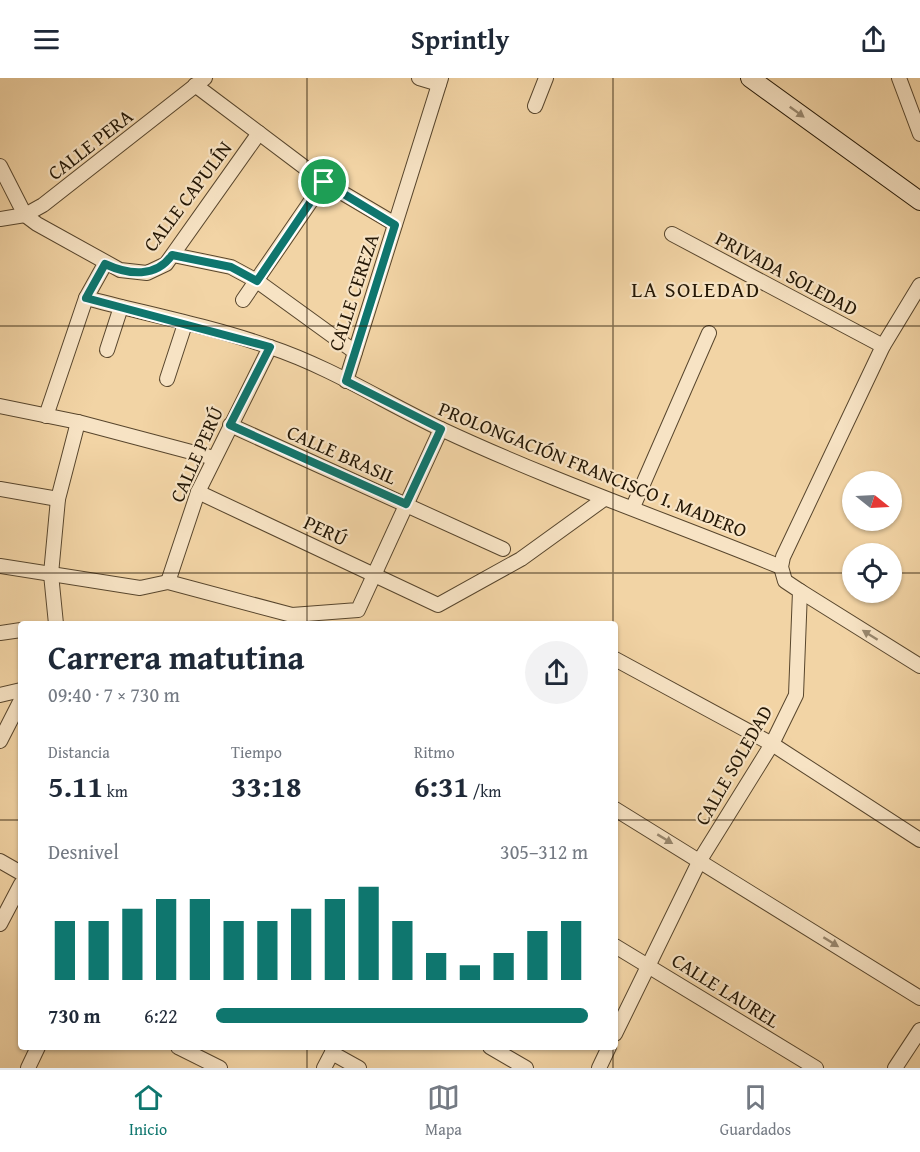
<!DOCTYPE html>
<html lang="es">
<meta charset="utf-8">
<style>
body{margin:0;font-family:"Gentium Book Plus",serif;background:#f2f2f3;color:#1f2937;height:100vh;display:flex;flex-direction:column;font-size:22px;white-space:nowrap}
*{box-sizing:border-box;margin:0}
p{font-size:20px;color:#747a83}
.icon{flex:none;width:33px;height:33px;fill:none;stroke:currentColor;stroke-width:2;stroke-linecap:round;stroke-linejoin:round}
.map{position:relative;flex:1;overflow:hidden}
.sheet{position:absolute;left:18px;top:543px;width:600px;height:429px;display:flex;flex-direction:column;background:#fff;border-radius:6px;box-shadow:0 2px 4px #0004}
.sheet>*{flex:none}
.needle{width:39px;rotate:108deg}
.fabs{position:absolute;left:842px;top:393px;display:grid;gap:12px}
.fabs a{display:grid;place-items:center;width:60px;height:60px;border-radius:50%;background:#fff;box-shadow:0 2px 4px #0004;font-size:30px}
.pin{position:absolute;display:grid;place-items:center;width:51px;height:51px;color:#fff;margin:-26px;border:3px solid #fff;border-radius:50%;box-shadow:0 2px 6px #0007}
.round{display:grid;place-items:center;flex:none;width:63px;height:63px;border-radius:32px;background:#f2f2f3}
.headline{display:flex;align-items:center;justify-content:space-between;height:102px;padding:0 30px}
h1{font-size:33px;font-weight:700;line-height:45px}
.figures{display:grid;grid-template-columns:repeat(3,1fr);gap:9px;height:102px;padding:6px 30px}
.figures div{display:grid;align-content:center}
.figures b{font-size:30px;font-weight:700}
.figures small{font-size:16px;font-weight:400}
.figures p{font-size:16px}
.chart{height:168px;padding:12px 30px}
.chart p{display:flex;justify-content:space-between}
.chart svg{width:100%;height:108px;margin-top:6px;stroke:#0f766e;stroke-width:6}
ul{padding:0 30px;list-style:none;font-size:20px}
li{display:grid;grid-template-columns:96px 72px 1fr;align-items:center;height:45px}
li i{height:15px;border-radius:8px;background:#0f766e}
header{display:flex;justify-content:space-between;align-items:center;height:78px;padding:0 30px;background:#fff;font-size:27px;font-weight:700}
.tabs{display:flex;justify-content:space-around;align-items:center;height:84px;border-top:2px solid #e0e1e3;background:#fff;font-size:16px;color:#747a83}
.tabs a{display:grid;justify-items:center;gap:3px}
.tabs .current{color:#0f766e}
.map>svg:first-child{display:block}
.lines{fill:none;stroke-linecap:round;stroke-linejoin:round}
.street-casing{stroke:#58462d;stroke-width:16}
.secondary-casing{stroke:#241705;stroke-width:20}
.street{stroke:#f7e3c4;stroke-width:14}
.secondary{stroke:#f7e3c4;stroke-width:18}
.oneway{fill:#98876e}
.route-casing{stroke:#fff;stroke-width:12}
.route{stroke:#0f766e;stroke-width:8}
.grid{fill:none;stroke:#241705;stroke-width:1.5;stroke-opacity:0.55}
.labels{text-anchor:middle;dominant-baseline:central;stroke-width:4.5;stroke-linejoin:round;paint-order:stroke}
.street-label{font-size:20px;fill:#241705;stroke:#f7e3c4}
.quarter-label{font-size:22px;letter-spacing:1.5px;fill:#241705;stroke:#f7e3c4}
</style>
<header><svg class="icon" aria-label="menu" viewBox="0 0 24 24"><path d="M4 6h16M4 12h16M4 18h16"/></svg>Sprintly<svg class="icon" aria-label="share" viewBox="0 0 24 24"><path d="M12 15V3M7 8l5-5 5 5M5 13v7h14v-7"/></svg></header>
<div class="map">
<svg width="920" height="990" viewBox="0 0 920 990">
<rect width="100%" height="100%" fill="#f2d4a5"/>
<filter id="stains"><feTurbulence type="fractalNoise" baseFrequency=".00333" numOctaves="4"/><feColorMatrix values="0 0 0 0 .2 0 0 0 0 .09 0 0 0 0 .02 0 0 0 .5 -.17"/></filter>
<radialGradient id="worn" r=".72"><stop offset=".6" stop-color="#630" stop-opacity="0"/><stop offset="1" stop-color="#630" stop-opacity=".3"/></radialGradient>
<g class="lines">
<defs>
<g id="street">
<polyline points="419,0 439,6"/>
<polyline points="899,0 920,56"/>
<polyline points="195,7 324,104 395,146"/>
<polyline points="535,28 546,0"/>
<polyline points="0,88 25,137 37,146 120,192 147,195 166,186 259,55"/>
<polyline points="0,141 25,137 43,127 205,0"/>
<polyline points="672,156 883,268"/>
<polyline points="173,177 231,189 257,203 355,274"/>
<path d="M86 220C147 236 210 248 270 269 330 289 384 324 441 351 552 403 668 443 781 489"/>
<polyline points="243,222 324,104"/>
<polyline points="107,272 121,229"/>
<polyline points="167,301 185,246"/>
<polyline points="346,303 441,0"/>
<polyline points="0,328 78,344 214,380"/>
<polyline points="46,338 86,220 105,186"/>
<polyline points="230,347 503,471"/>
<polyline points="0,411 58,421"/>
<polyline points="198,414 438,527 521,481 604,421"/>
<polyline points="633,429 709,255"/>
<polyline points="0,488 140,510 168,504 292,537 358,532 441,351"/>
<polyline points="168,504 198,414 270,269"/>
<polyline points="800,513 920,588"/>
<polyline points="56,546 51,496 58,421 78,344"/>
<polyline points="0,555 21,552"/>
<polyline points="615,581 772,666 920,762"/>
<polyline points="0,617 21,612"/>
<polyline points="0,663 21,622"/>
<polyline points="615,731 920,920"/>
<polyline points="0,783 21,795"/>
<polyline points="0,846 21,806"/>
<polyline points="615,868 816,990"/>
<polyline points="615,956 700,782 772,666 796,617 800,513 785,503 781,489 783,479 883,268 920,207"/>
<polyline points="178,969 220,990"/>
<polyline points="490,969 526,990"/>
<polyline points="332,975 359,990"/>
<polyline points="28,990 38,969"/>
<polyline points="324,990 335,969"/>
<polyline points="599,990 609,969"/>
<polyline points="895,990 920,952"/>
</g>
<polyline id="secondary" points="750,0 920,123"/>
</defs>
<!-- street casing -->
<use href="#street" class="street-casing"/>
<!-- secondary casing -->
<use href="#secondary" class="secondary-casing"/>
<!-- street -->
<use href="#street" class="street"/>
<!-- secondary -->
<use href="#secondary" class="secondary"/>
</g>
<!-- one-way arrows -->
<defs><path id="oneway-solid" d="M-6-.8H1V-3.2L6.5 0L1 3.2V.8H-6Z" transform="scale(1.5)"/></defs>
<g class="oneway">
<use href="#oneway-solid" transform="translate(797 34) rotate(36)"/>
<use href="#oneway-solid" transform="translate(870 557) rotate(-148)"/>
<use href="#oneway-solid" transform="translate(665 761) rotate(31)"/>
<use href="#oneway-solid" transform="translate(831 864) rotate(32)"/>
</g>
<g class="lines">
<defs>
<path id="route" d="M324 104 395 147 346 303 441 351 406 426 230 347 270 269 86 220 105 186C129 197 156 200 172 177L231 189 257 203Z"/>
</defs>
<!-- route casing -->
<use href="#route" class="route-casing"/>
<!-- route -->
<use href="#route" class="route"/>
</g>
<!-- grid -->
<path class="grid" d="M307 0V546M613 0V546M0 248H920M0 495H852M891 495H920M0 742H21M615 742H920M307 969V990M613 969V990"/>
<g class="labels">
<!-- street labels -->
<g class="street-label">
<text transform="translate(90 66) rotate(-38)">CALLE PERA</text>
<text transform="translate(187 118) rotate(-53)">CALLE CAPULÍN</text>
<text transform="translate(787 195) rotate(28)">PRIVADA SOLEDAD</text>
<text transform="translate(353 214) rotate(-72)">CALLE CEREZA</text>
<text transform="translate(196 376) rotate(-66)">CALLE PERÚ</text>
<text transform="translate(342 376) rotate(24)">CALLE BRASIL</text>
<text transform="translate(593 391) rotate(22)">PROLONGACIÓN FRANCISCO I. MADERO</text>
<text transform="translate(326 452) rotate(25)">PERÚ</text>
<text transform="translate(733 687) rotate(-60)">CALLE SOLEDAD</text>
<text transform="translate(726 912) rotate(32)">CALLE LAUREL</text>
</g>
<!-- quarter labels -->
<g class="quarter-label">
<text x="696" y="211">LA SOLEDAD</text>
</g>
</g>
<rect width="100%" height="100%" filter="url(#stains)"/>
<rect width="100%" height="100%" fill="url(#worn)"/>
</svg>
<div class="fabs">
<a><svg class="needle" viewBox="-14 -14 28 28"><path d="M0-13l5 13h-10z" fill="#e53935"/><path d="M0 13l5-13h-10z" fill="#747a83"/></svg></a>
<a><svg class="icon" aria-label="locate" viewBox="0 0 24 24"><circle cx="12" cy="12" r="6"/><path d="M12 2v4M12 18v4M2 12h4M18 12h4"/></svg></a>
</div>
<div class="pin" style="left:324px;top:104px;background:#1e9e55"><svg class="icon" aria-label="arrive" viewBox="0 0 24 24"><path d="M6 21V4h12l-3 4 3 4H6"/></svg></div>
<section class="sheet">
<div class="headline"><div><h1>Carrera matutina</h1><p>09:40 · 7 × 730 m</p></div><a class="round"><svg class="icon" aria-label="share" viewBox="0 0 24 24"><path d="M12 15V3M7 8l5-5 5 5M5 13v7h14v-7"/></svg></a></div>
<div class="figures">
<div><p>Distancia</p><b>5.11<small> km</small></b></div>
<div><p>Tiempo</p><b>33:18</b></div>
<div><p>Ritmo</p><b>6:31<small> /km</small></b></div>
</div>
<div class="chart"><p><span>Desnivel</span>305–312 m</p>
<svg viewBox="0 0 160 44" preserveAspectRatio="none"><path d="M5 44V20M15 44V20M25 44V15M35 44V11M45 44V11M55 44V20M65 44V20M75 44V15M85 44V11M95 44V6M105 44V20M115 44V33M125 44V38M135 44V33M145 44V24M155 44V20"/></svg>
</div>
<ul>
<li><b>730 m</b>6:22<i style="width:100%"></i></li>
</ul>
</section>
</div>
<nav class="tabs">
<a class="current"><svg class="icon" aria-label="home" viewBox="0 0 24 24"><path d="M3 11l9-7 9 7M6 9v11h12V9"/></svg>Inicio</a>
<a><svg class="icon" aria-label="map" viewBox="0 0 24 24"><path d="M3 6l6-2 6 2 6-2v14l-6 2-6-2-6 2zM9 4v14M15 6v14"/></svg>Mapa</a>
<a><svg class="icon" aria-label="saved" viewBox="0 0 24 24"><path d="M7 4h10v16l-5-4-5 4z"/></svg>Guardados</a>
</nav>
